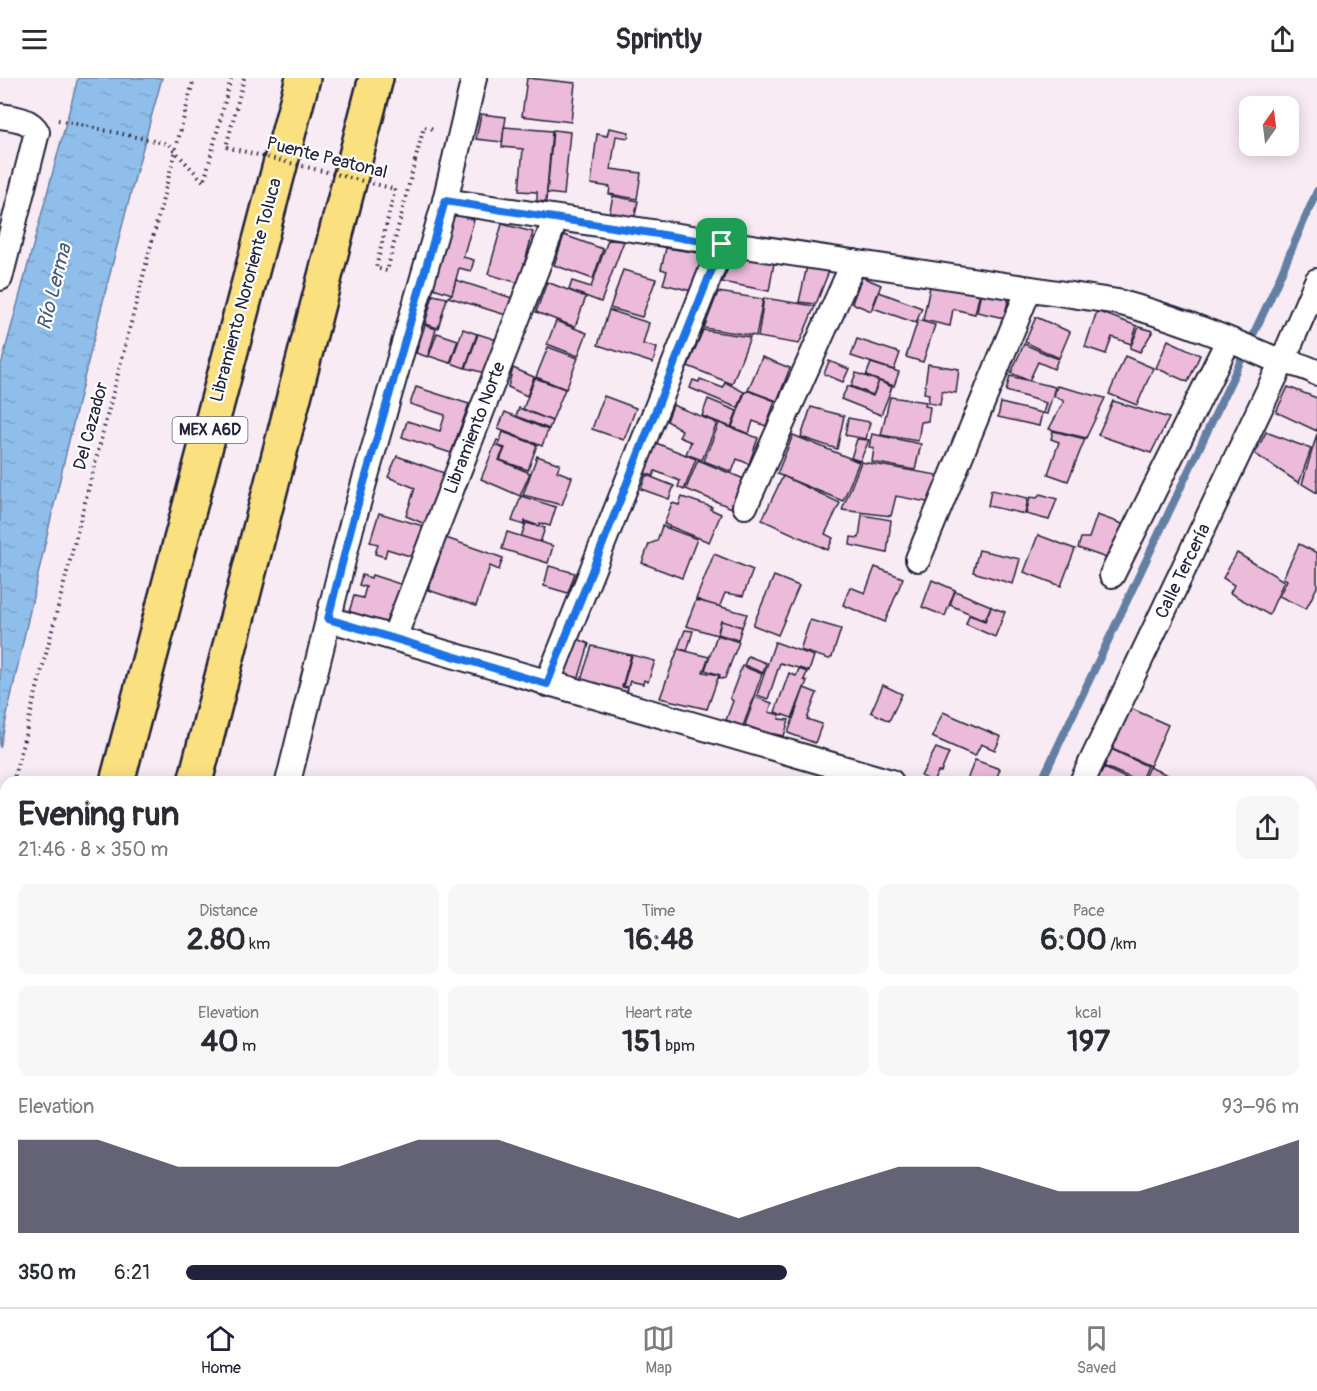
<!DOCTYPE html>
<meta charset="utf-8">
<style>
body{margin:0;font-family:Pangolin,sans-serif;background:#f7f7f7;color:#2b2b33;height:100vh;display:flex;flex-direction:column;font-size:22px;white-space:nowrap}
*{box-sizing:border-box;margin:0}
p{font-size:20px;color:#7c7c81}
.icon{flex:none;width:33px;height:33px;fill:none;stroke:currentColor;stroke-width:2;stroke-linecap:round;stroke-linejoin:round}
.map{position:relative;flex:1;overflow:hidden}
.details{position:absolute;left:0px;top:698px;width:1317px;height:532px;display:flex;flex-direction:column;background:#fff;border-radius:18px 18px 0 0;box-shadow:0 3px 15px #0003}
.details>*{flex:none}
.needle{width:39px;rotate:14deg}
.controls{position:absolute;left:1239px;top:18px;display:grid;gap:12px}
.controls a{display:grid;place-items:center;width:60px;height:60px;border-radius:12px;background:#fff;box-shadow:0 3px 15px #0003;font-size:30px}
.pin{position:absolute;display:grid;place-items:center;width:51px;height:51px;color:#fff;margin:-26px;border-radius:12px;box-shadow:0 3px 9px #0006}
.round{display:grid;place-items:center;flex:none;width:63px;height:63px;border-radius:12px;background:#f7f7f7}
.headline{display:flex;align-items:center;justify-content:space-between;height:102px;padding:0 18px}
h1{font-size:33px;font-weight:800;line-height:45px}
.metrics{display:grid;grid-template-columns:repeat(3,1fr);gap:9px;height:102px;padding:6px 18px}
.metrics div{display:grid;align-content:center;border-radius:12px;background:#f7f7f7;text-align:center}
.metrics b{font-size:30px;font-weight:800}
.metrics small{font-size:16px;font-weight:400}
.metrics p{font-size:16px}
.chart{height:168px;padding:12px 18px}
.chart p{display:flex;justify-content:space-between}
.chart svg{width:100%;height:108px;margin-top:6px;fill:#22223b;opacity:.7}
ul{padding:0 18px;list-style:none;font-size:20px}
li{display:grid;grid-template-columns:96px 72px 1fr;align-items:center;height:45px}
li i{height:15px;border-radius:8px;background:#22223b}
header{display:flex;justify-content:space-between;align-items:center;height:78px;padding:0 18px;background:#fff;font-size:27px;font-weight:800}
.tab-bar{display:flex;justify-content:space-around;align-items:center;height:84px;border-top:2px solid #e1e1e2;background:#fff;font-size:16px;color:#7c7c81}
.tab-bar a{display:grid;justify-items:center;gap:3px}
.tab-bar .active{color:#22223b}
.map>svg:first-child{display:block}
.water{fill:url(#water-ripples);stroke:#6480a4;stroke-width:1.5}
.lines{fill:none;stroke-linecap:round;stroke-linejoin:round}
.stream{stroke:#6480a4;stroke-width:8}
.building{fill:#ecbbda;stroke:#22223b;stroke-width:1.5}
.street-casing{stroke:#22223b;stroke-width:28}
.highway-casing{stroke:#22223b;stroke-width:38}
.path{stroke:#22223b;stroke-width:4;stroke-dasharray:1.5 4.5;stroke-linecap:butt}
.street{stroke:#fff;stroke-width:24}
.highway{stroke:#fbe080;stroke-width:33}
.path-bridge{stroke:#22223b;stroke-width:4;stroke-dasharray:1.5 4.5;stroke-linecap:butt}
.route-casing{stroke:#fff;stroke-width:12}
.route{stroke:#1a73e8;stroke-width:8}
.labels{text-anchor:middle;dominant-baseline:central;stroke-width:4.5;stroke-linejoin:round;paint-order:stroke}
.shield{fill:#fff;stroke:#646476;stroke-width:1.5}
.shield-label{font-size:16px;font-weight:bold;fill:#22223b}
.street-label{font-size:18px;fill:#22223b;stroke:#fff}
.water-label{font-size:20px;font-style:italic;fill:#485978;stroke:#fff}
</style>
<header><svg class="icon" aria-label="menu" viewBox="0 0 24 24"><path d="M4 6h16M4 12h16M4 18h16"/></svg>Sprintly<svg class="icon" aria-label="share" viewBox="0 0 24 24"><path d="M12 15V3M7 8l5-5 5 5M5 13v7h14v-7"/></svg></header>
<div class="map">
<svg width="1317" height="1229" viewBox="0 0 1317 1229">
<defs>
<pattern id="water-ripples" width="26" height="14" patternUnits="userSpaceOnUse" patternTransform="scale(1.5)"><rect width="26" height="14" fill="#90beea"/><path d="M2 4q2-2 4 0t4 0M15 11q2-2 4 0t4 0" fill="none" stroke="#7ca3ca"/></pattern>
</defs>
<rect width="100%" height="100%" fill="#f9ebf4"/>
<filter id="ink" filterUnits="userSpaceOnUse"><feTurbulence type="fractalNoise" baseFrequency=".0167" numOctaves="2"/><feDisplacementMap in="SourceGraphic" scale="12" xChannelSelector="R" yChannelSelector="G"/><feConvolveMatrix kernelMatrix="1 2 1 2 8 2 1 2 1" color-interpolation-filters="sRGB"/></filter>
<g filter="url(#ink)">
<!-- water -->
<path class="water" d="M78 0H162C100 222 48 445 0 670V291Z"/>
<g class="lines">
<!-- stream -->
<g class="stream">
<polyline points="1041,704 1270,221 1317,113"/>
<polyline points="795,1229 797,1224"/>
</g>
</g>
<!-- building -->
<g class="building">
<polygon points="527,0 575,5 571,44 522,38"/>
<polygon points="481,36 506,39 502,64 476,61"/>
<polygon points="504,49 552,53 546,124 537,123 537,114 519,113 523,71 502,69"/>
<polygon points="609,50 629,54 628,60 616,58 611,91 641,95 637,121 609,116 610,109 591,106 597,56 607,58"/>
<polygon points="553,52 570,54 564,117 547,115"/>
<polygon points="613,118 638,123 634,142 609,137"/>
<polygon points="452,136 474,142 463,179 474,182 471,193 459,190 452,216 430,209"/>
<polygon points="502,146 533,154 519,205 488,196"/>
<polygon points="564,157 603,171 593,201 554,187"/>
<polygon points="608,162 624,163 601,224 569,212 572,203 591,209"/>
<polygon points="666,170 706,176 692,213 663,206 667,193 661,191"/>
<polygon points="734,177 774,185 769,213 722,204"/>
<polygon points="807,188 829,193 816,226 799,224"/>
<polygon points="623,192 656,201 642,239 610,230"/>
<polygon points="862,199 881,207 871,233 852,225"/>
<polygon points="456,202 512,220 506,237 448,219 452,216"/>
<polygon points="547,204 586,219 575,249 536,234"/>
<polygon points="931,204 980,214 975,236 953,231 950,248 923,242"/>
<polygon points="981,213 1009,219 1004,240 977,234"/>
<polygon points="718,214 763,221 756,258 704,250"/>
<polygon points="879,214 922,230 916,245 873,230"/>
<polygon points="433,217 447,220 438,250 425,246"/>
<polygon points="764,220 815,228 799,266 758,259"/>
<polygon points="609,232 649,245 643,266 657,270 653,285 598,267"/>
<polygon points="1097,233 1137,248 1131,266 1112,259 1106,276 1085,269"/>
<polygon points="1036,239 1070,254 1059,280 1025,264"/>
<polygon points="918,242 935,247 923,284 906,279"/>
<polygon points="556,243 587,255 578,278 547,266"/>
<polygon points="425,247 436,251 428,279 416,275"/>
<polygon points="1139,249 1153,253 1140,274 1130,270"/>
<polygon points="463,251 477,256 465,290 451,285"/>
<polygon points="703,252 750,259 732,306 688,288"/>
<polygon points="437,255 458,262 450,285 429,278"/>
<polygon points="478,256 497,262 485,295 466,290"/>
<polygon points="857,261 900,275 894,292 851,278"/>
<polygon points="1168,262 1200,277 1188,304 1156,290"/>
<polygon points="1024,266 1058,281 1054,291 1038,284 1029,303 1011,295"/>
<polygon points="548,269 578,280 566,311 536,299"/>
<polygon points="1125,278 1153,290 1137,327 1109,316"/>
<polygon points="762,279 790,290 777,323 748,312"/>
<polygon points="829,283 849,291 843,304 824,296"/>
<polygon points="871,285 899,294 894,308 866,298"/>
<polygon points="928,286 959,291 956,315 942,313 940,327 928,325 929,316 924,315"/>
<polygon points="513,290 534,299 527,318 508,309"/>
<polygon points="856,295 879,303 873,317 851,308"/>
<polygon points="1010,298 1055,309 1047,336 1043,335 1046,325 1006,313"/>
<polygon points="535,300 565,311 552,343 523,331"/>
<polygon points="700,301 723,310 725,304 744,314 738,330 690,310 693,302 699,304"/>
<polygon points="879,303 892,309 881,337 841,321 848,308 873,318"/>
<polygon points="1057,308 1105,320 1086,360 1049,351 1064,323 1054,318"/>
<polygon points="416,309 469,326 451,375 402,359 407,343 440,353 445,337 410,326"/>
<polygon points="1288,309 1317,320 1317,353 1276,334"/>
<polygon points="749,313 775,323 766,348 753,343 749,356 732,349 745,314"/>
<polygon points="604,318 636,330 624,362 592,351"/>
<polygon points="890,319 926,324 925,328 930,329 928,343 921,344 918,363 881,357"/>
<polygon points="708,321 737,333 731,349 702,338"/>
<polygon points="1113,323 1169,340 1151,375 1098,357"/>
<polygon points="1001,325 1042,335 1039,348 998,339"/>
<polygon points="673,327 717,345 702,382 686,376 691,364 679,359 682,352 667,343"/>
<polygon points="811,329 844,338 837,371 801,359"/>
<polygon points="519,330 552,343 549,351 516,338"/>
<polygon points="505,334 548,352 542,368 498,351"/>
<polygon points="848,340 870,344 866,361 845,357"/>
<polygon points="719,345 758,360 749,386 737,381 732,394 704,383"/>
<polygon points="1053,353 1085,361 1068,403 1048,396 1059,364 1051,361"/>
<polygon points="503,354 537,367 528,392 500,382 505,370 498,368"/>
<polygon points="1266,354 1311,371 1299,405 1255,376"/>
<polygon points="872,356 921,366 915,392 872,384 874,370 869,369"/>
<polygon points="1317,356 1317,415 1302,406"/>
<polygon points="793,357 859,384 843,423 777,396"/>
<polygon points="857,361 869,362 860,383 851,380"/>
<polygon points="497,362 500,363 498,368 504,371 499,382 530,395 520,418 481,401"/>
<polygon points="656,365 696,381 684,412 678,409 680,403 655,393 653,398 645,395"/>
<polygon points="397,378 444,395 425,446 406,438 415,410 388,399"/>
<polygon points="537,378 560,386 557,393 572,399 562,427 523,417"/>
<polygon points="698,382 744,401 732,430 686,411"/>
<polygon points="861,384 943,398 932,425 896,418 891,438 842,432"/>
<polygon points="646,397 674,408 669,421 641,411"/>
<polygon points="783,398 840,425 825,456 833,460 828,472 762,442"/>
<polygon points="991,412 1028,420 1025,436 988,428"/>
<polygon points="1040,416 1057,421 1049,442 1026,436 1030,419 1037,420"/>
<polygon points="521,418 556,429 550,448 540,445 539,448 525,443 524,447 512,443"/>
<polygon points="682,419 712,429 710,431 721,436 709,464 664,446 672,425 679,427"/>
<polygon points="379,435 423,448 413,479 387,471 385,479 375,476 378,466 370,464"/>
<polygon points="862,437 891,442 887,475 850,467 851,459 859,460"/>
<polygon points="1097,437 1128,448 1112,482 1078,470 1081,460 1089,460"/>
<polygon points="526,445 545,450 540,465 521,459"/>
<polygon points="662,448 697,461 682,500 642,485 649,466 657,463"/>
<polygon points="507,454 553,468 548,485 502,471"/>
<polygon points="1038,457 1075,471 1061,508 1024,494"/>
<polygon points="446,460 503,480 499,492 490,488 476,528 428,512"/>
<polygon points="1299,466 1317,475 1317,509 1306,531 1279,518 1287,502 1283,500"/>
<polygon points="979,472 1020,481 1013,506 973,494"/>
<polygon points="1237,475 1284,503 1269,537 1230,515 1234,507 1223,500"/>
<polygon points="714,476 753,492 743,518 725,515 719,530 696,521"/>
<polygon points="549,488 575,495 568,515 544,508"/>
<polygon points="875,489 903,500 885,544 843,527 850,509 865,515"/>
<polygon points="362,497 371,500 372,497 403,507 391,547 349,534 354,518 363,520 366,509 359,507"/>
<polygon points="774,498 799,508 778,557 753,547"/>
<polygon points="932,502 955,512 945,538 922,529"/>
<polygon points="955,513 991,528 985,542 950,527"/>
<polygon points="696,522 747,536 742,549 721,543 717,557 686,548"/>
<polygon points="991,529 1005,534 995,559 966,546 969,537 985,543"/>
<polygon points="810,542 841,551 832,579 829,581 800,572"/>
<polygon points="721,543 742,549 738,562 718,556"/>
<polygon points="685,552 693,553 687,573 678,570"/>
<polygon points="717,557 739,564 725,600 722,601 719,600 720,597 705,592"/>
<polygon points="576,560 589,566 577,606 560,599"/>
<polygon points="775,564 814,578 809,593 780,585 768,621 757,617"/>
<polygon points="592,568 631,577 622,609 628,610 626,619 580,605"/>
<polygon points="678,571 709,579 703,594 719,597 707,631 660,620"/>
<polygon points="632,577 655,583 648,604 644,602 643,606 630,603 628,609 623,608"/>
<polygon points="748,578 766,585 763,595 744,587"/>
<polygon points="742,588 762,596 743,648 726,642 733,623 730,620"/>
<polygon points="799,591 807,594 804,602 807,603 792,640 775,634 789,595 796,598"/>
<polygon points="883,607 902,616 889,643 871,634"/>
<polygon points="804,610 817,615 807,641 822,646 815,665 788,655"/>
<polygon points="755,619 772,625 769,634 780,637 779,641 789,642 784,658 774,656 774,658 745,647"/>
<polygon points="1130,630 1168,647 1150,688 1112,671"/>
<polygon points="943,634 1001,659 995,672 981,666 975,678 932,659"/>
<polygon points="936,670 949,675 941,694 938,694 933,704 921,698"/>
<polygon points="1109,670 1147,688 1140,704 1101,687"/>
<polygon points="975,682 1000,691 995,704 966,704"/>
<polygon points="1100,688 1134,704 1093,704"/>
<polygon points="1149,689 1184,704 1142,704"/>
<polygon points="946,1224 992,1224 990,1229 944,1229"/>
<polygon points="995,1224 1036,1224 1034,1229 1006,1229"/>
</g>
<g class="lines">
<defs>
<g id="street">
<path d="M0 38C13 40 30 41 37 54L0 200"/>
<path d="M445 123 1118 224C1169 238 1217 256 1265 277 1282 285 1301 285 1317 295"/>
<polyline points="745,428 854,184"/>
<polyline points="918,481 1029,211"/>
<polyline points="1112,497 1228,263"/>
<polyline points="328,541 891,704"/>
<polyline points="394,560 556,140"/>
<polyline points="547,606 722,166"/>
<polyline points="288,704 351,450 445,123 474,0"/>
<polyline points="1082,704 1283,282 1317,203"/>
<polyline points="1311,1166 1317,1152"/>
<polyline points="158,1229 159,1224"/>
<polyline points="1283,1229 1285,1224"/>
</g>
<g id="highway">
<polyline points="117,704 303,0"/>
<polyline points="195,704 376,0"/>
<polyline points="0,1150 6,1127"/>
<polyline points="61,1229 62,1224"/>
</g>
</defs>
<!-- street casing -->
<use href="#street" class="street-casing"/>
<!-- highway casing -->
<use href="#highway" class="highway-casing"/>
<!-- path -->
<g class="path">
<polyline points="58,42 168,66 204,104 231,0"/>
<polyline points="415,83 424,49 435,51"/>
<polyline points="13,704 194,0"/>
<polyline points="0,758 6,733"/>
</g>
<!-- street -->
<use href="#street" class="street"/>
<!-- highway -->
<use href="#highway" class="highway"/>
<!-- path-bridge -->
<polyline class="path-bridge" points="244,0 226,69 395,111 376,190 387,193 415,83"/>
</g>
</g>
<g class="lines" filter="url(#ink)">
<defs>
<polygon id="route" points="445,123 722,166 547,606 328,541 351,450"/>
</defs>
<!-- route casing -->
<use href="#route" class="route-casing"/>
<!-- route -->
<use href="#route" class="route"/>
</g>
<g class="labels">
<!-- shield labels -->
<rect class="shield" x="172.5" y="339" width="75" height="26" rx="4.5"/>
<g class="shield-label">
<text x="210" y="352">MEX A6D</text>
</g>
<!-- street labels -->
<g class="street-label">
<text transform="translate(327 80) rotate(14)">Puente Peatonal</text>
<text transform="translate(246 212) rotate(-75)">Libramiento Nororiente Toluca</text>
<text transform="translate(91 348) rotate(-75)">Del Cazador</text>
<text transform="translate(475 350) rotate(-69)">Libramiento Norte</text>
<text transform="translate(1183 493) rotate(-64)">Calle Tercería</text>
</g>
<!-- water labels -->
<g class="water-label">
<text transform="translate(54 209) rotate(-76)">Río Lerma</text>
</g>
</g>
</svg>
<div class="controls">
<a><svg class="needle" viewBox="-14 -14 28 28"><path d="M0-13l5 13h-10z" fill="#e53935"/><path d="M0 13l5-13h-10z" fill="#7c7c81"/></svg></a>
</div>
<div class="pin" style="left:722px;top:166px;background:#1e9e55"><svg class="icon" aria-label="arrive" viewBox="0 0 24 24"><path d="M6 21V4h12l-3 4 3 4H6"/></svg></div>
<section class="details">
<div class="headline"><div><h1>Evening run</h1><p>21:46 · 8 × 350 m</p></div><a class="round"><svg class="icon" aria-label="share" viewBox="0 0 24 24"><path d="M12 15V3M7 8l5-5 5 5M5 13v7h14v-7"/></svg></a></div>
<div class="metrics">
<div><p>Distance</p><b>2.80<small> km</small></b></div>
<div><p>Time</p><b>16:48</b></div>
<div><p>Pace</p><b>6:00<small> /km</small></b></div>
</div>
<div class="metrics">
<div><p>Elevation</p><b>40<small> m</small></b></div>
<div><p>Heart rate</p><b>151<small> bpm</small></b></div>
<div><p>kcal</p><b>197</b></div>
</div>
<div class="chart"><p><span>Elevation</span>93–96 m</p>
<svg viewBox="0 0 160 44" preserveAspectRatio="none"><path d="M0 44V6L10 6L20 17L30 17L40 17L50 6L60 6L70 17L80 27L90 38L100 27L110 17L120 17L130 27L140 27L150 17L160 6V44z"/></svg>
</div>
<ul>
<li><b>350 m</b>6:21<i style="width:54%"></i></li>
</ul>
</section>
</div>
<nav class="tab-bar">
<a class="active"><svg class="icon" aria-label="home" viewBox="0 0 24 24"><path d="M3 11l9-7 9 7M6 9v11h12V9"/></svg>Home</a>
<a><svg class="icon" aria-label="map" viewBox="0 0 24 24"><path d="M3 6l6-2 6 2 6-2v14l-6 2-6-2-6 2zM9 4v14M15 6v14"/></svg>Map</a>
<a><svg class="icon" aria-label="saved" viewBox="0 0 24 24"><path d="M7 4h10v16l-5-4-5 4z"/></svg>Saved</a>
</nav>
